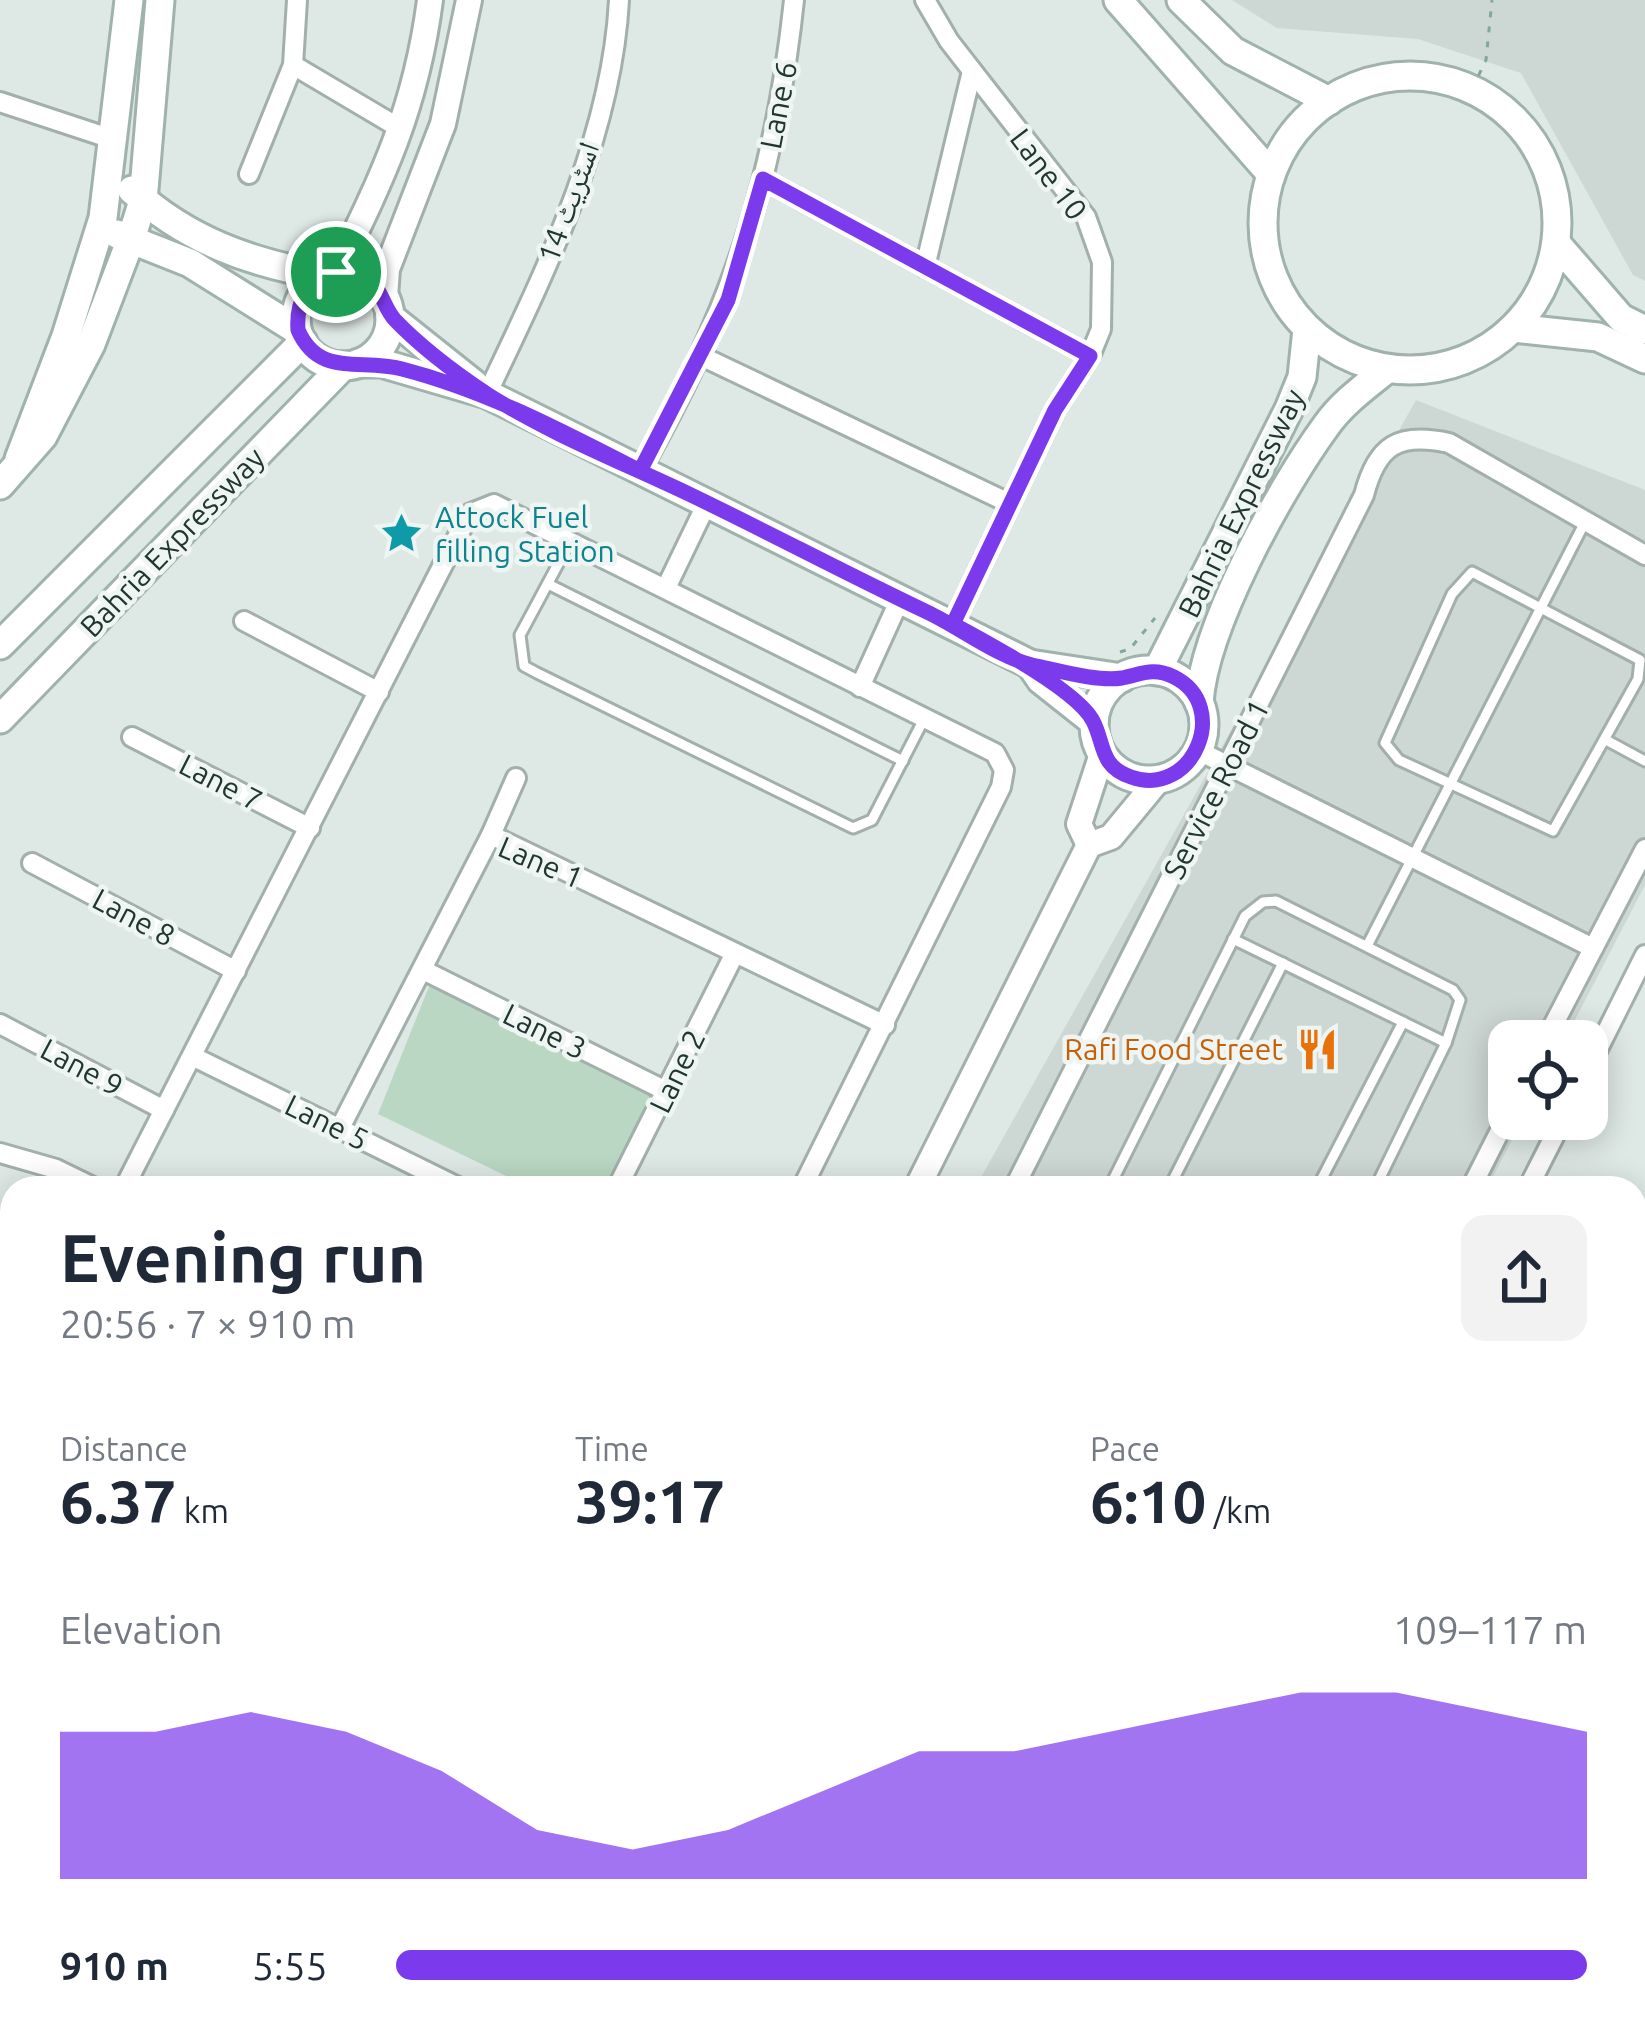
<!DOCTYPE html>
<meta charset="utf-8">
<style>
body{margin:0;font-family:Ubuntu,"Noto Naskh Arabic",sans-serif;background:#f2f2f3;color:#1f2937;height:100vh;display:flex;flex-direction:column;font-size:45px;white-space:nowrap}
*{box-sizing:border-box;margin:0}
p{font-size:39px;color:#747a83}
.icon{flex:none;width:66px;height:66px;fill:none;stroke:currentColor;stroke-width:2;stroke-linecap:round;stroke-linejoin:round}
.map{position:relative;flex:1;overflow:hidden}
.panel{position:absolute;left:0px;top:1176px;width:1647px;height:861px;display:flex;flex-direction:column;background:#fff;border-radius:36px 36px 0 0;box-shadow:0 6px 30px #0003}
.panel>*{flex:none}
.buttons{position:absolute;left:1488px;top:1020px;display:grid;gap:24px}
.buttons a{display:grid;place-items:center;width:120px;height:120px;border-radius:24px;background:#fff;box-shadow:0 6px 30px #0003;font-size:60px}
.pin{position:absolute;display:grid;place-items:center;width:102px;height:102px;color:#fff;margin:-51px;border:6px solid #fff;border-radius:50%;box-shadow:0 3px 12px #0007}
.round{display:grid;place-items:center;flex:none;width:126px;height:126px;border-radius:24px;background:#f2f2f3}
.headline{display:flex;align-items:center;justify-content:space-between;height:204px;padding:0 60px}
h1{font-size:66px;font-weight:600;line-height:90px}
.metrics{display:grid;grid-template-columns:repeat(3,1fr);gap:18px;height:204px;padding:12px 60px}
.metrics div{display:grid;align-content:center}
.metrics b{font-size:60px;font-weight:600}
.metrics small{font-size:33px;font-weight:400}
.metrics p{font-size:33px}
.chart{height:336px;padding:24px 60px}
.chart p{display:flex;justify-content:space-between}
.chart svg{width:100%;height:216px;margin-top:12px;fill:#7c3aed;opacity:.7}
ul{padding:0 60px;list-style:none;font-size:39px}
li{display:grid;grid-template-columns:192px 144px 1fr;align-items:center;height:90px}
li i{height:30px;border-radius:15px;background:#7c3aed}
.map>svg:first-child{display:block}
.built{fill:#cdd7d3}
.green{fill:#b9d7c3}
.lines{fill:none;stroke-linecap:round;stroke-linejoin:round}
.service-casing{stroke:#a2afab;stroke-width:15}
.minor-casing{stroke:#a2afab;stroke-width:24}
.tertiary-casing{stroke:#a2afab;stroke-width:30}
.secondary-casing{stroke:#9fb2ac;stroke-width:33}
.path{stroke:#82a89e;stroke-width:3;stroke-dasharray:6 9;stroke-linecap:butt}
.service{stroke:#fff;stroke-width:9}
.minor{stroke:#fff;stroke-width:18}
.tertiary{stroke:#fff;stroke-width:24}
.secondary{stroke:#fff;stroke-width:27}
.route-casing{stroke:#fff;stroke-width:24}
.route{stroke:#7c3aed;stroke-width:15}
.labels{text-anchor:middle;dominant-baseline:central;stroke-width:9;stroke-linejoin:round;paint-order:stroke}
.street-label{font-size:30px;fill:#213631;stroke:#eef5f2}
.culture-label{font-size:30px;fill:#0d838f;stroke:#eef5f2;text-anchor:start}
.food-label{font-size:30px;fill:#c56008;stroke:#eef5f2;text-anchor:end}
</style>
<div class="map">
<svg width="1645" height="2036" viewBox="0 0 1645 2036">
<rect width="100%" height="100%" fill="#dee8e4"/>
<!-- built -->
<g class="built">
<polygon points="1232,0 1645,0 1645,281 1633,275 1521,73 1418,39 1277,28"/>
<polygon points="1416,400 1645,490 1645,885 1564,1041 1509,1041 1509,1119 1523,1119 1487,1188 975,1188"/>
</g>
<!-- green -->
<g class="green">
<polygon points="432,979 662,1096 615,1188 531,1188 378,1114"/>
<polygon points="1645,1762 1645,2036 1451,2036 1459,2025 1635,2025 1635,1776"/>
</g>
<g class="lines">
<defs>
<g id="service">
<polyline points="571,540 520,635 524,666 537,673 853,828 872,820 924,719"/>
<polygon points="1472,572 1640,660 1638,679 1553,831 1399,760 1385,743 1452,594"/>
<polyline points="548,584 903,761"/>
<polyline points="1606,740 1645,761"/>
<polyline points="1233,939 1446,1043"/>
<polyline points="1368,944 1585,522"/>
<polyline points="1109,1188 1245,916 1263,902 1276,901 1453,990 1460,1000 1446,1043 1375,1188"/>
<polyline points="1169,1188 1283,963"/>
<polyline points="1317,1188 1403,1022"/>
</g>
<g id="minor">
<polyline points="925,0 949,41 1086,217 1102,262 1101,329 1090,356 1055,410 953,624"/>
<polyline points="293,65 401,129"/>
<polyline points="0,102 115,140"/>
<polyline points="249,174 293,65 297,0"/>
<polyline points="763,179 1090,356"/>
<polyline points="925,267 972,71"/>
<polyline points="701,356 1009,503"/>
<path d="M487 394C545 272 612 137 619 0"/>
<path d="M640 471C730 313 775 181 794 0"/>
<polyline points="666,588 707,503"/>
<polyline points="244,621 379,692"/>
<polyline points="860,687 900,599"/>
<polyline points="132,737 310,828"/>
<polyline points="1197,750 1593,948"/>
<polyline points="491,835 516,778"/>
<polyline points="32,863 236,971"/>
<polyline points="423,970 668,1092"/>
<polyline points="0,1024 164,1110"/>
<polyline points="1545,1041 1645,849"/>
<polyline points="194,1057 460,1188"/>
<polyline points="1587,1071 1645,955"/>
<polyline points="340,1128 491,835 885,1025"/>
<polyline points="0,1153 56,1169 95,1188"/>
<polyline points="124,1188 469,514 494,504 995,753 1004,770 1001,787 802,1188"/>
<polyline points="617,1188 735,953"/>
<path d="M1014 1188 1364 495C1377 445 1398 432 1449 443L1645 555"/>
<polyline points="1471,1188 1509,1113"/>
<polyline points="1528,1188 1563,1119"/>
<polyline points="0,1312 12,1307"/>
<polyline points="1635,1378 1645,1359"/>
<polyline points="0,1453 12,1448"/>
<polyline points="0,1591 12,1586"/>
<polyline points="0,1667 9,1691"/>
<polyline points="0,1833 12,1830"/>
<polyline points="0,1977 12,1973"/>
<polyline points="76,2025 77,2036"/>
<polyline points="213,2025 214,2036"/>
<polyline points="718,2025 722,2036"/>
<polyline points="860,2025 864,2036"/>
<polyline points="313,2036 318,2025"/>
<polyline points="1040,2036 1057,2029 1108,2036"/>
</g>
<g id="tertiary">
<path d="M336 272C383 177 416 108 430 0"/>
<polyline points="385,297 387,269 443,124 469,0"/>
<polyline points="1089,845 1111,837 1159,779"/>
<polyline points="1089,845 1079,824 1102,754"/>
<polyline points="917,1188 1089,845"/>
<polyline points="473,2036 479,2025"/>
<polyline points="502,2036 508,2025"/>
</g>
<g id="secondary">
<polyline points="1118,0 1271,174"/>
<polyline points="1181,0 1233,51 1329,101"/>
<circle cx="1410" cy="223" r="147"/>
<path d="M132 190C187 240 250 263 322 275"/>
<polyline points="117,234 190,263 297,330"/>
<polyline points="1556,243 1621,318 1645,330"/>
<circle cx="343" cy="319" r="47"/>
<polyline points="390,317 474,384"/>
<polyline points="1513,328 1598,337 1645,359"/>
<polyline points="359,363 381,363 487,394 1030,664 1122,678"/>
<polyline points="19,459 66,336 103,218 129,0"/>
<polyline points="0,485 43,436 91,344 131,239 143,201 160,0"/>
<polyline points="0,645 303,342"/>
<polyline points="1030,664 1041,680 1094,722"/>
<circle cx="1149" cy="725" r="55"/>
<polyline points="1157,671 1289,409 1302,377 1307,329"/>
<path d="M1199 703C1204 626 1280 489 1326 426 1342 403 1366 386 1387 369"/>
<polyline points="0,719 343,366"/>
</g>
</defs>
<!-- service casing -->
<use href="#service" class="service-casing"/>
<!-- minor casing -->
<use href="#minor" class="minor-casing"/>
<!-- tertiary casing -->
<use href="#tertiary" class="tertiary-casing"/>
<!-- secondary casing -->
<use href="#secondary" class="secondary-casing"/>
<!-- path -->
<g class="path">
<polyline points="1472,89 1486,60 1492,0"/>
<polyline points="1120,652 1130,649 1155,618"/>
</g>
<!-- service -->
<use href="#service" class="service"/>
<!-- minor -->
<use href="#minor" class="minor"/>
<!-- tertiary -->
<use href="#tertiary" class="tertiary"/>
<!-- secondary -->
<use href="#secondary" class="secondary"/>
</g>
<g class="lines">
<defs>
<path id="route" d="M336 272 373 282C382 294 386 311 395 320 420 346 457 374 487 394 550 434 624 463 691 495 770 533 847 574 927 612 959 627 998 657 1032 665 1057 670 1096 682 1122 678 1142 674 1153 667 1174 677 1232 706 1193 799 1131 777 1099 766 1105 744 1093 721 1078 691 985 641 953 624L1055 410 1090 356 763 179 728 300 640 471C562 431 487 391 402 369 360 358 319 378 298 330 296 302 307 279 336 272"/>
</defs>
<!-- route casing -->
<use href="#route" class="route-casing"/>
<!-- route -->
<use href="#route" class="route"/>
</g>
<!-- icons -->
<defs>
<symbol id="sight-bare" viewBox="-9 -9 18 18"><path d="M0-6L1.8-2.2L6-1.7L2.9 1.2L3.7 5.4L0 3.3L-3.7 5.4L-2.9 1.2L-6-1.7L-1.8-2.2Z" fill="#0f9aa8" stroke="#eef5f2" stroke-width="2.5" paint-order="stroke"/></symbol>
<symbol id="restaurant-bare" viewBox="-9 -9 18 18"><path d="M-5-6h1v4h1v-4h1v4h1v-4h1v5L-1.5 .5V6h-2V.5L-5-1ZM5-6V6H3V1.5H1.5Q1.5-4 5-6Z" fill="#e8710a" stroke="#eef5f2" stroke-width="2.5" paint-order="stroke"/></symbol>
</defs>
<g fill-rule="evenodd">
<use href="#sight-bare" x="372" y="504" width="59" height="59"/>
<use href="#restaurant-bare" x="1288" y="1020" width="59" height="59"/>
</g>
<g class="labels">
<!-- street labels -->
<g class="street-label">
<text transform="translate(778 105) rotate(-79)">Lane 6</text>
<text transform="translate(1049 174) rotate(53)">Lane 10</text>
<text transform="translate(568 202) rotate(-70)">اسٹریٹ 14</text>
<text transform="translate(1241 503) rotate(-64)">Bahria Expressway</text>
<text transform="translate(172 542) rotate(-46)">Bahria Expressway</text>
<text transform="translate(221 782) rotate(27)">Lane 7</text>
<text transform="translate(1216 789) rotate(-63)">Service Road 1</text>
<text transform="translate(541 862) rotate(23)">Lane 1</text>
<text transform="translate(134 917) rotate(28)">Lane 8</text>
<text transform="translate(545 1031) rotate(26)">Lane 3</text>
<text transform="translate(82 1067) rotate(28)">Lane 9</text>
<text transform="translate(677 1071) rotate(-64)">Lane 2</text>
<text transform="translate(327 1122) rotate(26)">Lane 5</text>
</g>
<!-- culture labels -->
<g class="culture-label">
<text x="435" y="517">Attock Fuel<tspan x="435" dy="34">filling Station</tspan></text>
</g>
<!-- food labels -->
<g class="food-label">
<text x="1283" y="1049">Rafi Food Street</text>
</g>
</g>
</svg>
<div class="buttons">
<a><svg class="icon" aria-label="locate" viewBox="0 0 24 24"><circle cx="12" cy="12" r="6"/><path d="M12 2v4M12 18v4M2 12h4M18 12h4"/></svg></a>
</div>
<div class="pin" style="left:336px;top:272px;background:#1e9e55"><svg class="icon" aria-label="arrive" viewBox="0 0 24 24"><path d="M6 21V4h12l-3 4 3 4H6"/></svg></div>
<section class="panel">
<div class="headline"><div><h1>Evening run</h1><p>20:56 · 7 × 910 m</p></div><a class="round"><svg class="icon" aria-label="share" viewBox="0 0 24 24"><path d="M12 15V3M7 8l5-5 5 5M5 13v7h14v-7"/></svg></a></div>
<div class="metrics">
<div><p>Distance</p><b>6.37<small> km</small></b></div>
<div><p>Time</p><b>39:17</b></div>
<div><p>Pace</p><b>6:10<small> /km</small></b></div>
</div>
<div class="chart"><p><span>Elevation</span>109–117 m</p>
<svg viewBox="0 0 160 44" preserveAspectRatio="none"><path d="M0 44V14L10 14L20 10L30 14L40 22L50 34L60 38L70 34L80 26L90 18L100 18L110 14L120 10L130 6L140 6L150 10L160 14V44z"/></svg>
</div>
<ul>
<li><b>910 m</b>5:55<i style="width:100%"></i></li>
</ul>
</section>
</div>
